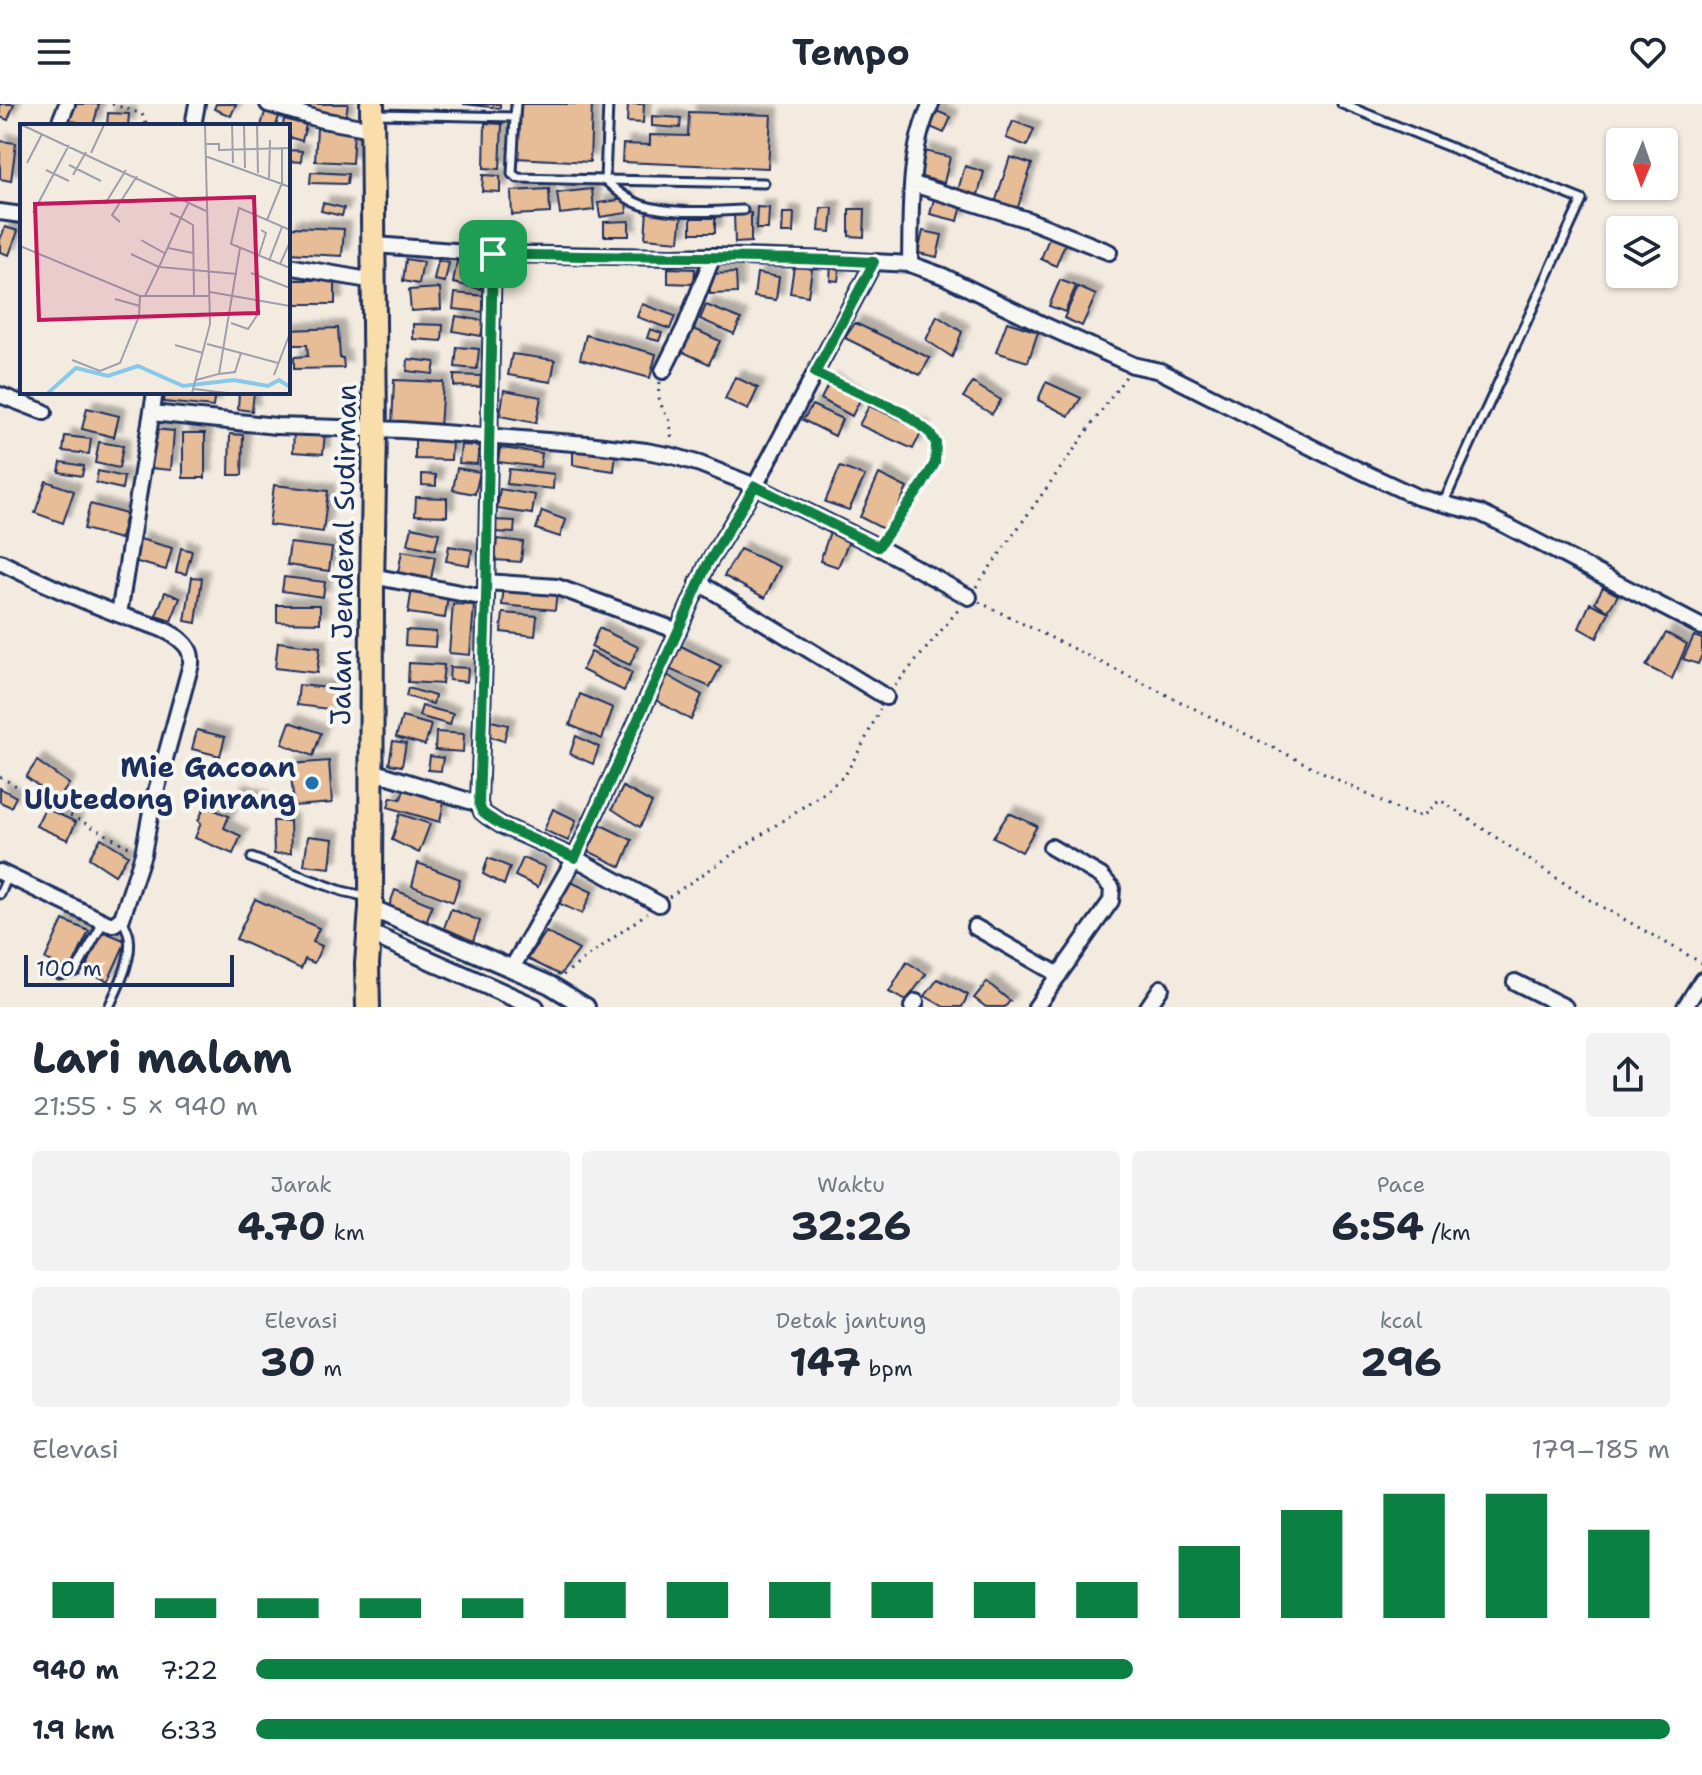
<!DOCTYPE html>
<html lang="id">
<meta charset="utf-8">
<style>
body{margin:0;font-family:"Shantell Sans",sans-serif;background:#f2f2f3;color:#1f2937;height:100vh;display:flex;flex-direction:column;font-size:30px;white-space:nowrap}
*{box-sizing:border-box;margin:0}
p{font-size:26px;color:#747a83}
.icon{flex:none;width:44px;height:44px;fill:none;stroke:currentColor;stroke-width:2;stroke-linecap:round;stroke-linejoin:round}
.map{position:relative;height:903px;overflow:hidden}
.sheet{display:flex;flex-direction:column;background:#fff;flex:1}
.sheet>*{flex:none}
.needle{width:52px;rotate:182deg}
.controls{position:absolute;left:1606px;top:24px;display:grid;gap:16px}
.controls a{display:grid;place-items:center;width:72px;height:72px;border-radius:8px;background:#fff;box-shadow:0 2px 6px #0004;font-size:40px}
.scale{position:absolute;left:24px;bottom:20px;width:210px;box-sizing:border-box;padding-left:8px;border:4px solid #1b2f5e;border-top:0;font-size:22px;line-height:28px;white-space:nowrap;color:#1b2f5e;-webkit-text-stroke:6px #f6f6f2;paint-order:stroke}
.pin{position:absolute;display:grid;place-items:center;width:68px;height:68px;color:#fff;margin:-34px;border-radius:16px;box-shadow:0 4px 12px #0006}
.round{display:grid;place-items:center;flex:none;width:84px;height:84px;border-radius:8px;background:#f2f2f3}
.summary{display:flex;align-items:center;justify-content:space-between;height:136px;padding:0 32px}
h1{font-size:44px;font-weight:700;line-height:60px}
.metrics{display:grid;grid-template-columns:repeat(3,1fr);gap:12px;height:136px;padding:8px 32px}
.metrics div{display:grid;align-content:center;border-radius:8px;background:#f2f2f3;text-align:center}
.metrics b{font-size:40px;font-weight:700}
.metrics small{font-size:22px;font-weight:400}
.metrics p{font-size:22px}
.chart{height:224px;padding:16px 32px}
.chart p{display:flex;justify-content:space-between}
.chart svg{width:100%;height:144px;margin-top:8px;stroke:#0b8043;stroke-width:6}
ul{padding:0 32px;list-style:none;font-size:26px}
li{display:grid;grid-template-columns:128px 96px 1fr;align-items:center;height:60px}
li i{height:20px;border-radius:10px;background:#0b8043}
header{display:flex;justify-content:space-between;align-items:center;height:104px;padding:0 32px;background:#fff;font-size:36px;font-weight:700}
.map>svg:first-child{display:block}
.building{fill:#e7bd97;stroke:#1b2f5e;stroke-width:2;filter:url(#shadow)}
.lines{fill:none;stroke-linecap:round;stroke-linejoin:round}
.service-casing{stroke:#1b2f5e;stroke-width:13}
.minor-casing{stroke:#1b2f5e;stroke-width:20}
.tertiary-casing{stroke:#1b2f5e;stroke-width:22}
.trunk-casing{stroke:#1b2f5e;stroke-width:28}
.path{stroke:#1b2f5e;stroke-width:3;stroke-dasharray:2 6;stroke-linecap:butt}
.service{stroke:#f6f6f2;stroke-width:7}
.minor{stroke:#f6f6f2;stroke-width:14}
.tertiary{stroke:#f6f6f2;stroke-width:16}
.trunk{stroke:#f9deab;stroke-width:22}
.route-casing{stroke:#fff;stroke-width:16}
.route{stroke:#0b8043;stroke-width:10}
.poi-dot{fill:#1f6fb2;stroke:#f6f6f2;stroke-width:3}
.labels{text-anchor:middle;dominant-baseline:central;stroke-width:8;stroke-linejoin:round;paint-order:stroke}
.street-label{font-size:28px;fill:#1b2f5e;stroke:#f6f6f2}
.poi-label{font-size:28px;font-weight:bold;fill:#1b2f5e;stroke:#f6f6f2;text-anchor:end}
.inset-river{fill:none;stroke:#88c8e9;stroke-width:4}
.inset-road{fill:none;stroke:#9da0ac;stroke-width:2}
.view{fill:#c2185b;fill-opacity:0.15;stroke:#c2185b;stroke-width:4}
.inset-edge{fill:none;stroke:#1b2f5e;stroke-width:4}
</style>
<header><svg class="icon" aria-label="menu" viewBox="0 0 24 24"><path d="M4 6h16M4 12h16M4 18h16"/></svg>Tempo<svg class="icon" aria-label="heart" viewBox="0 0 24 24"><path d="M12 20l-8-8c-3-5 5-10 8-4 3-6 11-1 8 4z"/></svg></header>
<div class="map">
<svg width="1702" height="903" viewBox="0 0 1702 903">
<defs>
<filter id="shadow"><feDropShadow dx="7" dy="-7" stdDeviation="2" flood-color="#0004"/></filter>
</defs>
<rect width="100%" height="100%" fill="#f3ebe0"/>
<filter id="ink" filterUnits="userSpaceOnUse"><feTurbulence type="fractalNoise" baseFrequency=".0125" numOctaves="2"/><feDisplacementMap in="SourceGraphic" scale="16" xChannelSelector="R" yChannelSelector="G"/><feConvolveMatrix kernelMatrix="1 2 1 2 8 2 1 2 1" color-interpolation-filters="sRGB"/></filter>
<g filter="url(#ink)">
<!-- building -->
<g class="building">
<polygon points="0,0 14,0 8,16 0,13"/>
<polygon points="72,0 99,0 93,22 68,16"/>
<polygon points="216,0 236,0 231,12 214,5"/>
<polygon points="309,0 348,0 345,16 307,7"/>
<polygon points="463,0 500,0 500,4"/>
<polygon points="518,0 592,0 590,58 516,54"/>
<polygon points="628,0 644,0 643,19 627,18"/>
<polygon points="934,6 951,13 944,29 928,22"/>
<polygon points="265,8 279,12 276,22 261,22"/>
<polygon points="689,8 771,11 768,64 622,58 623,40 650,41 650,31 688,32"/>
<polygon points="108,9 129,10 128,22 107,22"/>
<polygon points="652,12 681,14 680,24 652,22"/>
<polygon points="284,15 306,21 302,37 288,33 288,22 283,22"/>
<polygon points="1013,17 1034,25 1027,42 1006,34"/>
<polygon points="485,19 502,20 500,65 484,64"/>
<polygon points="317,24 354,25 352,59 315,57"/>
<polygon points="0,37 16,39 11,77 0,75"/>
<polygon points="288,46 302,47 301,58 288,57"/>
<polygon points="924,47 950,53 944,79 918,72"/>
<polygon points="1010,53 1032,60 1017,106 995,99"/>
<polygon points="965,62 984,68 978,91 958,86"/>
<polygon points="311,68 348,70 347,80 310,79"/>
<polygon points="483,71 500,72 500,88 482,87"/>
<polygon points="549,85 550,109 512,111 511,87"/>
<polygon points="592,85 594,106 560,110 557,89"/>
<polygon points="626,95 627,109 600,113 598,99"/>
<polygon points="934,95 962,102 958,117 930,110"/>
<polygon points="323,99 344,104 342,112 321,107"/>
<polygon points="757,103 769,104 768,125 756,125"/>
<polygon points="821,104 833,104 831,128 819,127"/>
<polygon points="849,105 865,105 864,133 849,132"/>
<polygon points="647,106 682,109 679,137 645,134"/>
<polygon points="734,109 751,109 751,138 735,139"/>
<polygon points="783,109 794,109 793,129 782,129"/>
<rect x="691" y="114" width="24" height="15"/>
<polygon points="629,117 629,132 604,132 604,118"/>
<polygon points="5,123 18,127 9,151 0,148 0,136"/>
<polygon points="290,123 344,125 342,152 288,149"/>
<polygon points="923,127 942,131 937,153 918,149"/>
<polygon points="1050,131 1066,137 1056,162 1041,155"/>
<polygon points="406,155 423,158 419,180 403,177"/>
<polygon points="438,157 449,159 445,178 434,176"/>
<polygon points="457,157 485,163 481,185 453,179"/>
<polygon points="831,159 840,160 838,177 830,176"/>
<polygon points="794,162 812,165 808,192 790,189"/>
<polygon points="668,164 695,165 694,180 668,179"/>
<polygon points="736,169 737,189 710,190 709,170"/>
<polygon points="757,169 779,173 776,196 754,193"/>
<rect x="289" y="176" width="46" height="24"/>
<polygon points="1060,176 1076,182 1065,208 1049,202"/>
<polygon points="1078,183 1096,191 1082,222 1064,214"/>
<polygon points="440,184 441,205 411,207 409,186"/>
<polygon points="455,189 485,192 484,208 453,205"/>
<polygon points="642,200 675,212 670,225 637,213"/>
<polygon points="706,201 741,215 734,230 700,215"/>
<polygon points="456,212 484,217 481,232 453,227"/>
<polygon points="937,212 962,228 952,253 926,236"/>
<polygon points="1007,218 1038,228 1028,258 996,248"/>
<polygon points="855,219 930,254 920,271 845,234"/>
<polygon points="413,220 443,221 442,237 413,235"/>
<polygon points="338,224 340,254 343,254 344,264 294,265 294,253 308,252 307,241 290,241 289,226"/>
<polygon points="692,224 720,237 709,260 681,247"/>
<polygon points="650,225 662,229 659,237 647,234"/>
<polygon points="586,231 656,250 650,274 580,255"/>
<polygon points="457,243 479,245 477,265 455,263"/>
<polygon points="512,250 555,256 551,278 508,271"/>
<polygon points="408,255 435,258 433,270 407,267"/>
<polygon points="454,271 481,272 480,283 454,282"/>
<polygon points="735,273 758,284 748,306 725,295"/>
<polygon points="394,276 443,278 440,324 392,322"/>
<polygon points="830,277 861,294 852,312 821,295"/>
<polygon points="1046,278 1081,294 1069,312 1038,296"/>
<polygon points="973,279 1001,296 992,310 963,293"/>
<polygon points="504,286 541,293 536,319 500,312"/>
<polygon points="165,288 215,288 213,303 164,298"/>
<polygon points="239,288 254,288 252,307 238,305"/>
<polygon points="812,301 842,315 835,332 803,316"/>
<polygon points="869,302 923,325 913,345 859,321"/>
<polygon points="87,304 119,312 114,333 82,325"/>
<polygon points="153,325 174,327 171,366 150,364"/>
<polygon points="294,326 325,328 323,350 293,348"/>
<rect x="183" y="329" width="22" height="45"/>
<polygon points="230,330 243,331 242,371 229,371"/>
<polygon points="65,332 91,335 89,350 63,347"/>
<polygon points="415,336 452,336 451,356 415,355"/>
<polygon points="99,338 123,342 119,364 95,359"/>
<polygon points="461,341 479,342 477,360 459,359"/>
<polygon points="573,342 616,348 614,367 573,361"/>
<polygon points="500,344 542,349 540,363 498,358"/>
<polygon points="61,358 84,362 82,372 59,368"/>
<polygon points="840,363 865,372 849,406 825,398"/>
<polygon points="457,364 480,368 475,390 453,386"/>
<polygon points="509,365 554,370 553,385 507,380"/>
<polygon points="98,367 124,373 122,385 96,379"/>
<polygon points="422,370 436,371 436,382 422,381"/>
<polygon points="879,370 907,384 887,427 860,413"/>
<polygon points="46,377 74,387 63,419 35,409"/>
<polygon points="274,381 328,387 323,428 269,421"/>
<polygon points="500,385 535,391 532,410 497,405"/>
<polygon points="416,393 447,394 447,412 415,411"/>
<polygon points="90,400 126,410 120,435 84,425"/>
<polygon points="542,407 566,416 560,433 536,425"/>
<polygon points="494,416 515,417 514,429 493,428"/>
<polygon points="412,423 439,429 435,446 408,440"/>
<polygon points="830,428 849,437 838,463 820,457"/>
<polygon points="140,435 172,444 166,466 134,457"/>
<polygon points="497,435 523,438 521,458 495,456"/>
<polygon points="290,439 332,444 329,467 287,461"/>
<polygon points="449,442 472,446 469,461 446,457"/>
<polygon points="181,444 192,447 186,470 176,468"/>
<polygon points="740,445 780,463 765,494 724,472"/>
<polygon points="402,447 435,453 431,475 398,469"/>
<polygon points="192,473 202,474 196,519 185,517"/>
<polygon points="284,473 325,478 323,493 282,487"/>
<polygon points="504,481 557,486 555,506 502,501"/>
<polygon points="1603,483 1618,491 1608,507 1595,498"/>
<polygon points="412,485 448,491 445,514 408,509"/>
<polygon points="165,488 180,494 171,517 156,512"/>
<polygon points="1590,499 1609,508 1597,534 1579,524"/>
<polygon points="453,500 474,501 470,551 449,549"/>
<polygon points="277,501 320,501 320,519 277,518"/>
<polygon points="503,509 537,512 535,532 501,528"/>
<polygon points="599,524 638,543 630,561 591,543"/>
<polygon points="406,526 436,528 435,543 405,541"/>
<polygon points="1666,529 1687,540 1672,575 1646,562"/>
<polygon points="1694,532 1702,535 1702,551 1698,560 1683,555"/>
<polygon points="278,538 320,543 317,569 275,564"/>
<polygon points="679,541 721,562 710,583 669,565"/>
<polygon points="591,548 632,569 624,587 582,566"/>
<polygon points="409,559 444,561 442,580 408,578"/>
<polygon points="450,563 468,564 467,578 449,576"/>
<polygon points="665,570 702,591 691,616 654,595"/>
<polygon points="299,581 339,585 336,606 297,601"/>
<polygon points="408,584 435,592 433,600 406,592"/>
<polygon points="580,590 613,604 602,635 570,621"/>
<polygon points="422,602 453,610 450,621 419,612"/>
<polygon points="402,613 431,621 425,641 396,633"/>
<polygon points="487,616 508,621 504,637 484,631"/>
<polygon points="290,618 321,629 313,652 282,640"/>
<polygon points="197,626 225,633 220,652 192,645"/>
<polygon points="436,628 464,630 463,648 435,646"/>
<polygon points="576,632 599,643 593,660 570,650"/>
<polygon points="393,637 406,639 402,662 389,660"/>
<polygon points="430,652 443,654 441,667 428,666"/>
<polygon points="37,657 69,680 58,696 26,673"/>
<polygon points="329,657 332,699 294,702 290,660"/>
<polygon points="406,680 445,691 440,718 388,703 391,693 401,695"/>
<polygon points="623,683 652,699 640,723 612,705"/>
<polygon points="0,684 16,693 11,703 0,698"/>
<polygon points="236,687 261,695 258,706 233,698"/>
<polygon points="205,702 229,712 224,724 241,732 233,750 195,734 201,719 198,717"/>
<polygon points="45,704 76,718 68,736 36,722"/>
<polygon points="553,705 576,716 568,737 544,726"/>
<polygon points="1009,709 1037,722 1022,748 993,733"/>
<polygon points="400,710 430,720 419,749 392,736"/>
<polygon points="273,717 290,717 291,749 274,750"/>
<polygon points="601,721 632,736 621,763 588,747"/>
<polygon points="308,732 333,735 330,764 304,761"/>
<polygon points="101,734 128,751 115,771 89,754"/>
<polygon points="488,754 510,763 504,781 483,770"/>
<polygon points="523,754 545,763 538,783 515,772"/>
<polygon points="418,759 460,775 453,798 412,782"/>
<polygon points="567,776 592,788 582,810 556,798"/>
<polygon points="395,786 432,801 426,820 388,805"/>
<polygon points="255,795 319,824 313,838 322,842 314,859 305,855 301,865 236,835"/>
<polygon points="451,805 480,817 473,837 444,824"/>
<polygon points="63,816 89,827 71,866 45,855"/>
<polygon points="102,827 126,837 108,877 85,867"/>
<polygon points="546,828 579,846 560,871 528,855"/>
<polygon points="907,858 926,870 906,897 889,888"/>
<polygon points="938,875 968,891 962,903 944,903 925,892"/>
<polygon points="987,878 1010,897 1005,903 986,903 974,894"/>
</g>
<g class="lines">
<defs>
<g id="service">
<polyline points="1342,0 1582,96 1443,400"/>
<polyline points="377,10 515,13 512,70 518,74 605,76 608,0"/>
<polyline points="515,13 516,0"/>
<polyline points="605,76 764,79"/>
<path d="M605 76C616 86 627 96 642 101 674 111 711 107 743 106"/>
<polyline points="252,754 342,787 368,793"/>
<polyline points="0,790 8,772"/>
<polyline points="59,870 76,867 104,817"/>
<path d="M109 903C118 883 133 855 129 833 128 826 124 820 122 814"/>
</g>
<g id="minor">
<polyline points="268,0 322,16 372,25"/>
<polyline points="58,22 67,0"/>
<polyline points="193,22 197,0"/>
<polyline points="913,80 1028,116 1109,148"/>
<polyline points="0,108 22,111"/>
<polyline points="375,141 493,150 671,153 713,152 837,156 910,160 943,172 1046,222 1133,261 1160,267 1329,352 1417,393 1480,409 1507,422 1702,523"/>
<polyline points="493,150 486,494 479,700 482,708 487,712 501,721 575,754 512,864"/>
<polyline points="874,158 755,382 878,443 969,493"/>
<path d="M910 160C911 109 908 46 931 0"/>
<polyline points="288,162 374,177"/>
<polyline points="663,267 685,223 713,152"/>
<polyline points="0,291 44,308"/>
<polyline points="152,309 276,322 403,326 587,340 646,347 673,352 700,360 755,382 707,461 678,527 575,754 659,800"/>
<path d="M0 458C38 477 76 494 115 509 135 517 160 521 178 534 188 542 192 548 191 560L152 702 143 750 122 814 114 820H109L0 768"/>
<polyline points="372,472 486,494"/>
<polyline points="486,478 557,483 678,527"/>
<polyline points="698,478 886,593"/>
<polyline points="119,510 155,288"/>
<polyline points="372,667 479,700"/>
<polyline points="975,823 1059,871"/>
<polyline points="1515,878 1565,903"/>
<polyline points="912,903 916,898"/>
<polyline points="1036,903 1111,797 1112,784 1101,772 1051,743"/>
<polyline points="1148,903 1161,884"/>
<polyline points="1685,903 1702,876"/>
</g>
<g id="tertiary">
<polyline points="371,804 550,881 586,903"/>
<polyline points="369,829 535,903"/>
</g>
<polyline id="trunk" points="368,903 367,860 371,804 372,482 375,326 372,0"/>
</defs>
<!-- service casing -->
<use href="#service" class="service-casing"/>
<!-- minor casing -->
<use href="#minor" class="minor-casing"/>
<!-- tertiary casing -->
<use href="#tertiary" class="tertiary-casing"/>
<!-- trunk casing -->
<use href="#trunk" class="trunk-casing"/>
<!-- path -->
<g class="path">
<polyline points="112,0 142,10 147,22"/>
<polyline points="826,274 904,309 930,329 936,339 935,359 885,434"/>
<polyline points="660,278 658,291 663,306 670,317 672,339"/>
<polyline points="976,483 1127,271"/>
<polyline points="979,498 1401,707 1423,712 1440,696 1588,795 1702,859"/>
<polyline points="895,582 959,505"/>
<polyline points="0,673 129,743"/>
<polyline points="669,793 822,690 845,671 864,638 880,605"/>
<polyline points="563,871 647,809"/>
</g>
<!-- service -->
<use href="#service" class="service"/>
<!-- minor -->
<use href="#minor" class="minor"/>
<!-- tertiary -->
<use href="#tertiary" class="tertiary"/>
<!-- trunk -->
<use href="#trunk" class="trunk"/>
</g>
</g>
<g class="lines" filter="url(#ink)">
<defs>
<path id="route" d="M493 150C620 154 747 151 874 158L815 269 904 309 930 329 936 339 935 359 923 380 878 443 755 382 707 461 678 527 575 754 501 721 487 712 482 708 479 700 486 494Z"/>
</defs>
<!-- route casing -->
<use href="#route" class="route-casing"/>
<!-- route -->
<use href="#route" class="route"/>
</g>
<!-- markers -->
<circle class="poi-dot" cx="312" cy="679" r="8"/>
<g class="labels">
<!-- street labels -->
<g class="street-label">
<text transform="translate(343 451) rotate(-89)">Jalan Jenderal Sudirman</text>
</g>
<!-- poi labels -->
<g class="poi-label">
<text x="296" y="663">Mie Gacoan<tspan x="296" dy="32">Ulutedong Pinrang</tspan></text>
</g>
</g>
<!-- overview -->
<g transform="translate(20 20)">
<rect width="270" height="270" fill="#f3ebe0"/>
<path class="inset-river" d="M28 269 56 244 88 252 118 242 163 262 214 256 248 262 259 256 270 263"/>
<path class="inset-road" d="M2 1 186 87M212 1 213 39M224 1 225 44M237 1 238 49M185 20H199V26L270 24M262 24V59L247 96 270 106M71 29 84 1M185 32 270 63M7 39 22 10M49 41 81 57M26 46 49 57M53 51 66 28M249 54 250 16M85 80 106 46M168 80 161 94 173 101 174 172M13 89 49 21M150 89 161 94 139 143 217 150M247 96 219 84 211 120 270 144M100 98 92 91 117 52M121 116 146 130M0 122 120 172H189M148 124 173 129M111 130 139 143 125 172M239 131 246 109 241 106M249 137 262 103M260 140 270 118M231 149 270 164M190 168 270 182M95 175 120 182M211 199 228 205 240 187M187 220 221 229 215 248 199 250M155 221 183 229M221 229 258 239M52 236 80 247 100 239 119 192 120 172M254 251 270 209M176 256 199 250 220 124M174 265 207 269M172 269 190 200 185 1"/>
<path class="view" d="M234 73 238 189 19 196 15 80Z"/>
<rect width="270" height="270" class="inset-edge"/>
</g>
</svg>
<div class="controls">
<a><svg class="needle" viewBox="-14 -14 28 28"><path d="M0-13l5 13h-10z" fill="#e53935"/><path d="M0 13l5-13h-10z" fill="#747a83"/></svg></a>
<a><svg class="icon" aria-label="layers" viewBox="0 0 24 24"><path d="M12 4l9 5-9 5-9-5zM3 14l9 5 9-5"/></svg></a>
</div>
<div class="scale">100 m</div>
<div class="pin" style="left:493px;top:150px;background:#1e9e55"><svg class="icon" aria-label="arrive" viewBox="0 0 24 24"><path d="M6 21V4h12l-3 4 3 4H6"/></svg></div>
</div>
<section class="sheet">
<div class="summary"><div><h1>Lari malam</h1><p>21:55 · 5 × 940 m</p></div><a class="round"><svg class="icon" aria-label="share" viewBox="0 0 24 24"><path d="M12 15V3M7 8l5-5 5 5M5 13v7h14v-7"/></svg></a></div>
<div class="metrics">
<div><p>Jarak</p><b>4.70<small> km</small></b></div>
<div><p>Waktu</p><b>32:26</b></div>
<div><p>Pace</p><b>6:54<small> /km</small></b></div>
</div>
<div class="metrics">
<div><p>Elevasi</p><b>30<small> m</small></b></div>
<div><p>Detak jantung</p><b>147<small> bpm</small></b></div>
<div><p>kcal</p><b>296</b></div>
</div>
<div class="chart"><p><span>Elevasi</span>179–185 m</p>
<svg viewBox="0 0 160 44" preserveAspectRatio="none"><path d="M5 44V33M15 44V38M25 44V38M35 44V38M45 44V38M55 44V33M65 44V33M75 44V33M85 44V33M95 44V33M105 44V33M115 44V22M125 44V11M135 44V6M145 44V6M155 44V17"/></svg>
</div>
<ul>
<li><b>940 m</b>7:22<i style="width:62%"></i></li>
<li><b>1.9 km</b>6:33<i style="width:100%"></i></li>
</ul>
</section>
